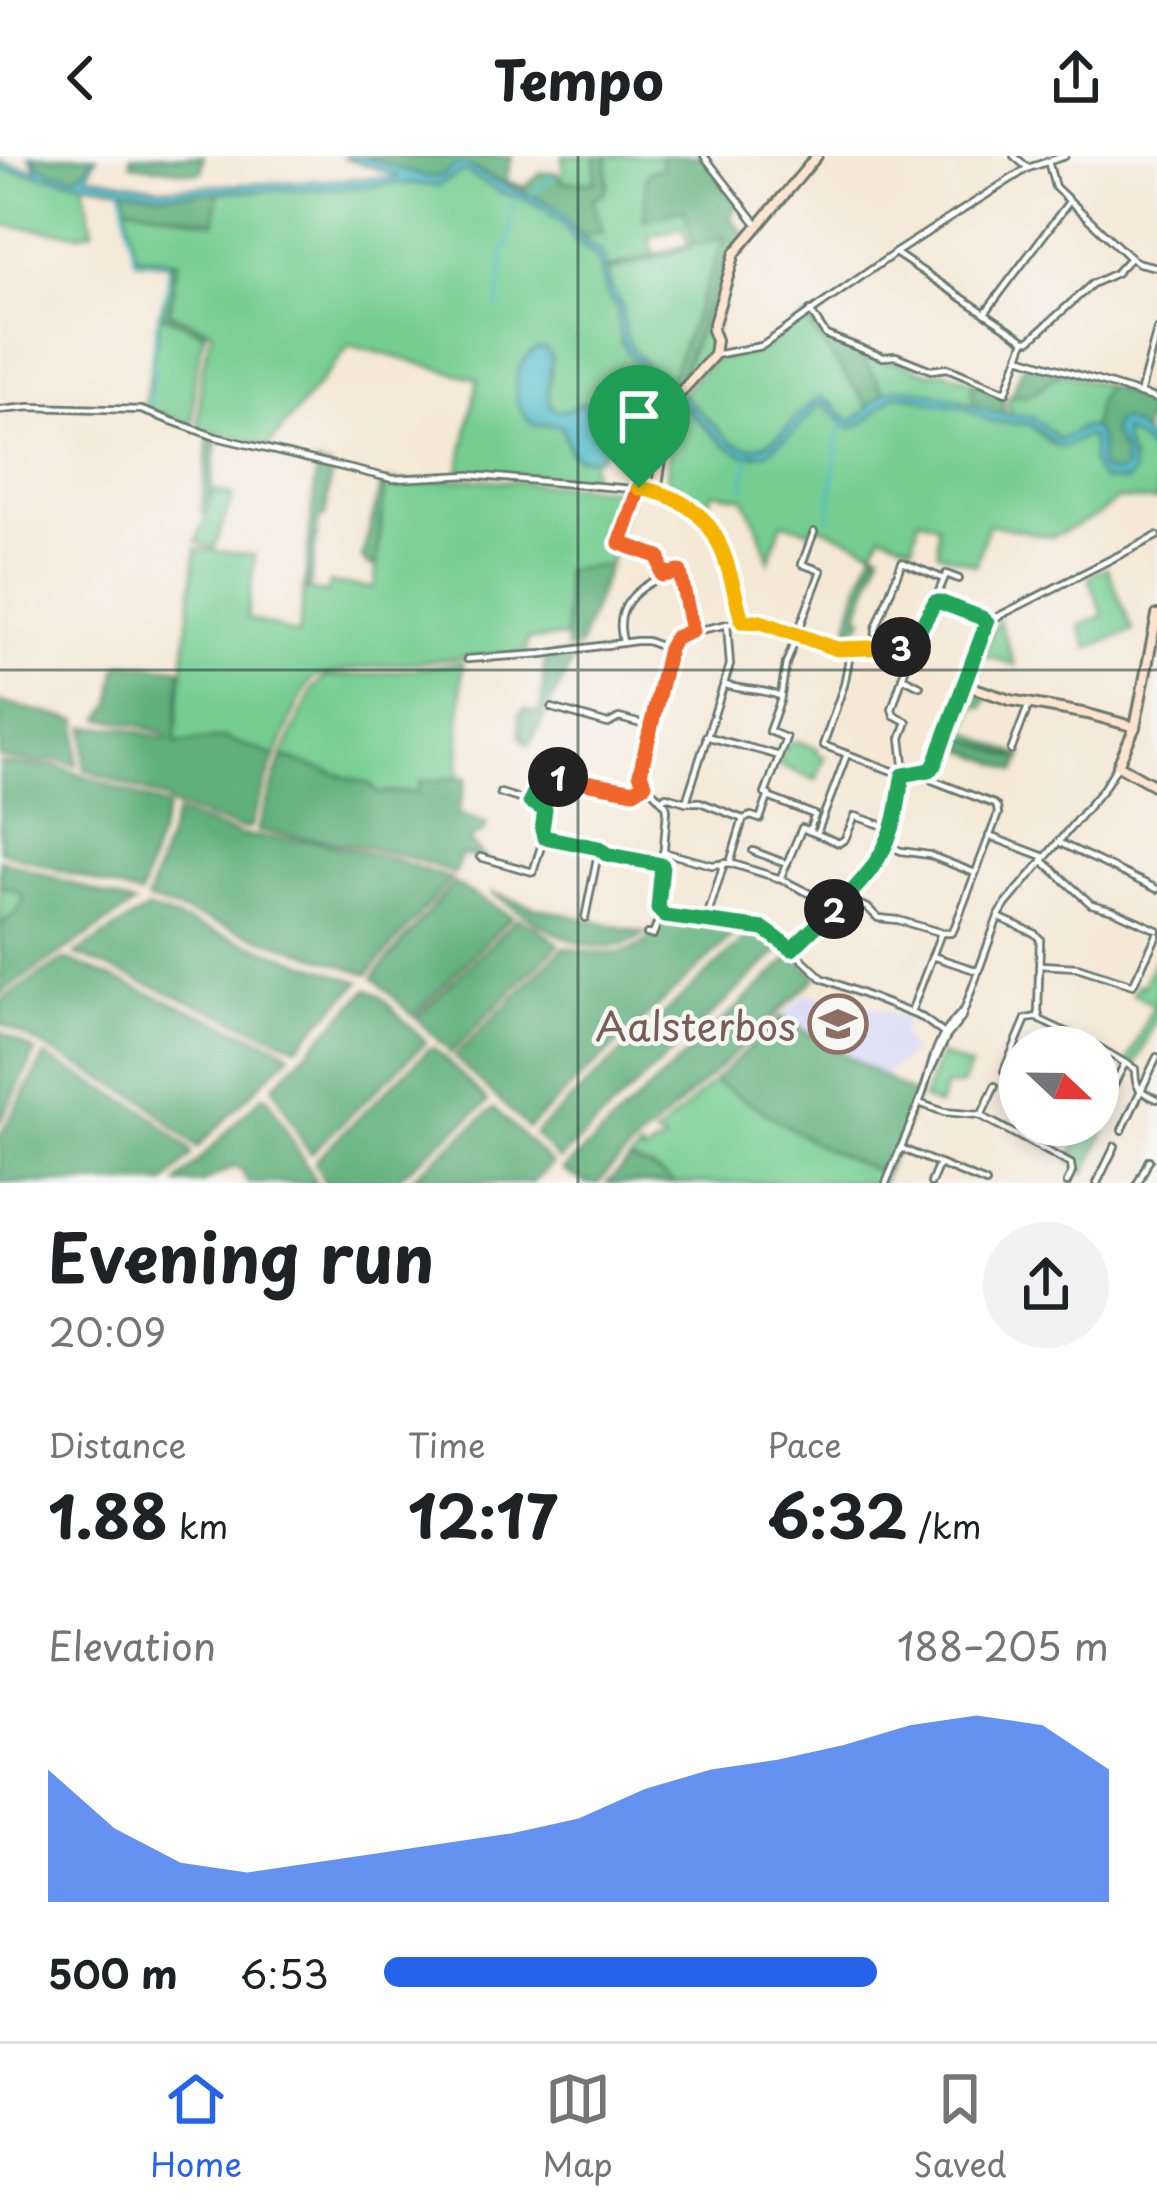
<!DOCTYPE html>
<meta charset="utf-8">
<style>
body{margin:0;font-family:"Playpen Sans",sans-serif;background:#f2f2f2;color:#202124;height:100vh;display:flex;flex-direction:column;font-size:45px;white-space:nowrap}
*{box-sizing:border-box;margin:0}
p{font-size:39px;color:#757577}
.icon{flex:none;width:66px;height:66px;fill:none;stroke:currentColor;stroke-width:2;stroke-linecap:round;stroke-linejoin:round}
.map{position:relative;height:1027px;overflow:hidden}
.details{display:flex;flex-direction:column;background:#fff;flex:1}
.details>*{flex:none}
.needle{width:78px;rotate:112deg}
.tools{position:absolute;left:999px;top:870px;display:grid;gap:24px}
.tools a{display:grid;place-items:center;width:120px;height:120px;border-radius:50%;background:#fff;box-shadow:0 6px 18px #0003;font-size:60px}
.pin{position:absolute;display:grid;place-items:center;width:102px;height:102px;color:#fff;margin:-123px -51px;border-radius:50% 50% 50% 0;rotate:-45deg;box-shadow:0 0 12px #0007}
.pin .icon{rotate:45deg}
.km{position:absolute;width:60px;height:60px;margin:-30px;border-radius:50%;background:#222;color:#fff;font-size:33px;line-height:60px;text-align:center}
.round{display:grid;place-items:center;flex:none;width:126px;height:126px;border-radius:63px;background:#f2f2f2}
.overview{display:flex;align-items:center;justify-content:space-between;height:204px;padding:0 48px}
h1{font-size:66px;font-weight:700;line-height:90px}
.metrics{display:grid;grid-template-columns:repeat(3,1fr);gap:18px;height:204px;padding:12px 48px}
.metrics div{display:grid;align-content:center}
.metrics b{font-size:60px;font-weight:700}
.metrics small{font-size:33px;font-weight:400}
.metrics p{font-size:33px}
.chart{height:336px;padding:24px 48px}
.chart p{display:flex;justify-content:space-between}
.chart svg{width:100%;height:216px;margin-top:12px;fill:#2563eb;opacity:.7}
ul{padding:0 48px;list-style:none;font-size:39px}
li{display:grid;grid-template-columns:192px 144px 1fr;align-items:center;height:90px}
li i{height:30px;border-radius:15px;background:#2563eb}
header{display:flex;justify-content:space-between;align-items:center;height:156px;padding:0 48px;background:#fff;font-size:54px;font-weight:700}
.dock{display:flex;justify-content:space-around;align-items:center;height:168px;border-top:3px solid #e0e0e0;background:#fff;font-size:33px;color:#757577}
.dock a{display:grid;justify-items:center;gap:6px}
.dock .on{color:#2563eb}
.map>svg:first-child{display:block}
.built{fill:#d7d7f8}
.green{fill:#75cd92;stroke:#4a8563;stroke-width:3}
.forest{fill:#60b07c;stroke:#407658;stroke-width:3}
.water{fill:#4fbcc9;stroke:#377c7e;stroke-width:3}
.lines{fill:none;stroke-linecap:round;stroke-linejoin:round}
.stream{stroke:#4fbcc9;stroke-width:3}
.street-casing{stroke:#6a796d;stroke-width:10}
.secondary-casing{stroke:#6a796d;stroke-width:14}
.street{stroke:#fff;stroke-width:4.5}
.secondary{stroke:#fde4d1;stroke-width:8}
.split-1-casing{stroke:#fff;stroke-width:24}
.split-2-casing{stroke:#fff;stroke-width:24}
.split-3-casing{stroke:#fff;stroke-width:24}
.split-4-casing{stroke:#fff;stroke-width:24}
.split-1{stroke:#f0652b;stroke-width:15}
.split-2{stroke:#22a559;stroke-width:15}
.split-3{stroke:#22a559;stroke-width:15}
.split-4{stroke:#f5b400;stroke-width:15}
.grid{fill:none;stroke:#1f3d34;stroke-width:3;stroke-opacity:0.55}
.labels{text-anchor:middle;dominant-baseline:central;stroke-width:9;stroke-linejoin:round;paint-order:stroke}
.education-label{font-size:39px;fill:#785e54;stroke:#f6f6f2;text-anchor:end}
</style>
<header><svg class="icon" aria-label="back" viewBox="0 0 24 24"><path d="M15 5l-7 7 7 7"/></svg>Tempo<svg class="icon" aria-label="share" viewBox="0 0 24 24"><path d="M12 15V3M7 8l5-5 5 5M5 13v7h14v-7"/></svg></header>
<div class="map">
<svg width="1157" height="1027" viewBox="0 0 1157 1027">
<rect width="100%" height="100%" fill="#f6f6f2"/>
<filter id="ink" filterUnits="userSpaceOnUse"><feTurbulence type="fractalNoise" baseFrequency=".00833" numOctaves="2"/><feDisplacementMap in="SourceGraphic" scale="24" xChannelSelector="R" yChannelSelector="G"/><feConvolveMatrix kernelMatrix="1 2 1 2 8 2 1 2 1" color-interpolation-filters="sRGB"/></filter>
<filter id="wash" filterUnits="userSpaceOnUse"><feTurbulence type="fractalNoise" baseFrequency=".004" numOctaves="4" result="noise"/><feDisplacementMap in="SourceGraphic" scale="48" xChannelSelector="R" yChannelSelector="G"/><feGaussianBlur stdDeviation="2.7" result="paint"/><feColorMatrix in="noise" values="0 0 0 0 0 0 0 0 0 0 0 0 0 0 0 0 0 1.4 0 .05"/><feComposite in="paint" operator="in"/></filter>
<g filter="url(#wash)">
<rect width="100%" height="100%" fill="#f5e8d6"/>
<!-- built -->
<polygon class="built" points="808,837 844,849 852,844 906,863 901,881 913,895 883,921 781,861"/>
<!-- green -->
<g class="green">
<polygon points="563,0 596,0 596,26 562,26"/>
<polygon points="607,0 660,0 663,12 645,21 647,49 645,63 684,53 694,87 689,89 683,71 649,81 654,99 606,113 602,97 581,81 602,75 592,43 608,29"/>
<polygon points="0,13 84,26 93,75 81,78 0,69"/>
<polygon points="464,15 500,36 525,43 544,53 563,67 575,86 596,100 608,141 618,154 621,186 641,213 673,239 663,283 603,273 604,269 593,250 582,247 567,254 556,254 550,249 548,234 552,214 527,264 538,269 561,270 570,297 577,301 593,302 590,324 459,315 478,223 350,189 269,290 199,272 201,217 212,175 169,157 178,105 135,99 126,49 214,67 218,36 347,32 406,27 437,30"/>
<polygon points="726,79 668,228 645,209 626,184 621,147 612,134 607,116"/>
<polygon points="727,100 730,101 712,182 711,199 677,234"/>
<polygon points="161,158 205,177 195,217 193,269 144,251"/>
<path d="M804 163 869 251 860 261 851 266 841 260 834 248 812 246C747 318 743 297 681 239L713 204 762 194Z"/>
<path d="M860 196 885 207 896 205 930 217 945 215 974 226 972 232 976 250C949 238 917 238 888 235L885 237Z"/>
<polygon points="1061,217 1106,230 1098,244 1092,273 1081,271 1061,285 1034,263 1010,258 1008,241 1011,239 1028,240"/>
<path d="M898 238 961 251 993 266 1029 268 1052 288 1066 291 1084 280 1092 282 1094 291 1132 304 1123 285V274L1142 287 1157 304V345L1117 343 1098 359 1052 381 988 368 976 409 938 396V369L919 362 913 389 882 377 874 393 814 368 811 375 782 366 769 405 759 373 743 341 713 336 704 354 666 333 672 259 677 244C700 264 724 298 756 300L821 248 851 272C870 265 880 246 898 238Z"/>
<path d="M470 323 630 334 612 387 616 389 609 409 564 414 567 481 527 484 526 497C498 499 325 512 313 523 300 536 285 581 276 600L223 582 175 587 196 393 255 399 247 462 298 479 304 434 328 437 329 427 374 432 386 325 409 327Z"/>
<polygon points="215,334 233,340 214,392 196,386"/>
<polygon points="1107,411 1133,475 1088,492 1080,470 1103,460 1089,420"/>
<polygon points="999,465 1015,509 984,499 993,472"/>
<polygon points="462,507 459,621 421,626 418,636 376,637 372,629 282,601 313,533 326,521 365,519"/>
<polygon points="970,536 987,542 983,551 975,549 966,574 987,586 1019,599 1018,602 958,579 954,589 949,587"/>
<polygon points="797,585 818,593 816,597 825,601 816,624 778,609 786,589"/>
<polygon points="0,730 18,735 24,743 17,756 0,769"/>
<polygon points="1154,805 1157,806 1157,861 1135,911 1128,905 1153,849 1133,838 1138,829 1143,830"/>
<polygon points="940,899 970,911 962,929 945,931 939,950 923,943"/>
<polygon points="714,925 825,993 885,1018 882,1027 675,1027 649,1011 630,1004 641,993 643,998 665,985 655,980"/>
<polygon points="1086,969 1104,976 1085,1018 1077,1014 1079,1009 1069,1004"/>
</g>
<!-- forest -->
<g class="forest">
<polygon points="34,0 93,0 93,1 87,12 76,20 51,16 35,5"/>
<polygon points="131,0 203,0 202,15 198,17 131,8"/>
<path d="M362 0H512L506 25 525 31 541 17 556 16 563 26H595L596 0H607L606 35 592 43 603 76 581 81C570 69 560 54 545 45 521 31 494 26 471 10L441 21H420Z"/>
<path d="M660 0H702L738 49 730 61 745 77 730 101H727L675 232 668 228 726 80 607 116 606 113 694 87 684 53 644 64C647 50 643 25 648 16L662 12Z"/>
<polygon points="123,32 161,38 218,36 215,66 126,49"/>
<polygon points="135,99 178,105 169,157 206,172 205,177 161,159 172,108 137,105"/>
<polygon points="809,161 826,182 860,196 885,237 869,251 804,163"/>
<path d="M1024 208H1032L1061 217C1043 226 1033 246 1011 239Z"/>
<polygon points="974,226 1002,237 1005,258 992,257 976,250 971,237"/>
<path d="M1106 230 1148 243V263L1142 278 1130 268 1112 275 1123 298 1125 314 1117 318 1103 315 1099 309C1101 295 1104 283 1092 273L1098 244Z"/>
<polygon points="209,282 217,285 208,357 201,356"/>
<polygon points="317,308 332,312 325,361 319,363 309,434 304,434"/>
<polygon points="386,325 376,412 367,408 362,401 382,327"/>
<path d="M874 393 881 396 858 459 864 461 861 467 848 476C851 447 862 421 874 393Z"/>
<polygon points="609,409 579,491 567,493 564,414"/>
<polygon points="577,497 531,587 527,588 520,579 519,558 525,553 533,556 541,555 545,501"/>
<polygon points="123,507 181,512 175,587 223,582 276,600 250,672 241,673 176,652 166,644 84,613 86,571 125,572 167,583 166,578 134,568 101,563 112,547 117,512"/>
<polygon points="0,546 79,565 77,609 55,603 41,608 0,602"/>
<polygon points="957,579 1009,600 1017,602 1019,599 1023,600 1016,615 954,589"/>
<path d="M282 601 372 629 377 637 418 636 420 626 467 621 458 658 487 668 483 677 473 680 470 686 485 703 461 699 455 718C387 690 329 685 257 675Z"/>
<polygon points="0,607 43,612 54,608 168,651 140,740 0,695"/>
<polygon points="176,657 240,679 320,686 384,700 451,723 368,818 147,744"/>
<polygon points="0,703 134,749 0,838 0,769 17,756 24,743 18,735 0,730"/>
<polygon points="453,727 512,760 413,860 373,821"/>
<path d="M490 736 534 751 645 777C596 817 532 762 490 736Z"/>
<polygon points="148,753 360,826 297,890 75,798"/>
<polygon points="517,762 535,770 559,788 449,899 450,896 416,862"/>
<path d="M664 762 742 771 528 972 454 901 564 791C603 801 644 805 664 762Z"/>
<polygon points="754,774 784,790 559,1004 534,978"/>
<polygon points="794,798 817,821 609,1014 599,1027 586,1027 563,1014"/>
<polygon points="63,804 69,804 283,892 290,898 197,992 146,946 0,867 0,845"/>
<polygon points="368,833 380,840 426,886 311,997 304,989 273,930"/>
<polygon points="781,861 916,940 885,1018 825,993 714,925"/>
<polygon points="0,875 36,896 0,967"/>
<polygon points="430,892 434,892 488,945 485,949 392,1027 325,1027 315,1007 317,1002"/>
<polygon points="45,900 147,956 190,994 191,1000 166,1027 0,1027 0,980"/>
<polygon points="263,939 267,940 316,1027 248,1027 242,1015 233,1011 202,1027 177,1027"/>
<polygon points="494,952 552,1008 532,1027 406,1027"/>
<polygon points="630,1004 649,1011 675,1027 607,1027"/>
</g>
<!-- water -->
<g class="water">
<path d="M29 0H34L35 5 51 16 76 20 87 12 93 0H97L88 19 163 32 399 21 342 0H362L424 21H441L456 9 464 8 494 25 546 46 564 59 578 80 602 97 610 130 623 152 625 175 632 193 656 220 675 232 732 286C771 307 792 260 820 241 835 246 838 258 851 265 866 258 873 243 888 235 908 224 970 249 991 256 1003 260 1016 257 1029 261 1042 265 1049 277 1060 284 1066 282 1072 277 1078 274 1103 262 1101 295 1099 310L1103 315 1117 318 1125 314 1123 298 1112 276 1115 267 1122 264C1138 272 1157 285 1157 304L1142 287 1123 275C1123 290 1132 302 1133 318L1126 326 1102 324C1085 305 1096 302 1091 282L1084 280 1066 291H1058L1029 268 993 266 961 251 937 248 909 239H895L865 266 850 272C838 265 830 251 821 248L794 276 766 297 744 299 728 291 673 239 653 225 627 196 619 176 618 154 608 141 596 100 575 86 563 67 544 53 525 43 500 36 464 15 437 30 406 27 347 32 161 38 0 13V6L38 14Z"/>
<path d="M538 192 546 193 552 202 548 234 550 249 556 254H567L582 247 593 250 603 260 602 284 605 292 600 301C567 307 571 293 561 270L533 268C508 248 510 208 538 192Z"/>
</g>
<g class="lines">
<!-- stream -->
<g class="stream">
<polyline points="121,32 134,103 169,107 167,133 158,160"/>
<polyline points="531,39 554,19"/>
<polyline points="498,153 504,93 509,88 513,45"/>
<polyline points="149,249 154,212 150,210 157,165"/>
<polyline points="744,333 749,300"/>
<polyline points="829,363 838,281 844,269"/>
</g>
</g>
</g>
<g filter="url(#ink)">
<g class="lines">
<defs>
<g id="street">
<polyline points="704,0 758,69"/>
<polyline points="1014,0 1028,12"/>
<polyline points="1048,5 1055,31 1130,102 1139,107 1157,111"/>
<polyline points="895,97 1025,184 1030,184 1092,128 1116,117 1130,102"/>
<polyline points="810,155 826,179 883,201 896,200 931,214 947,212 1006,236 1025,184"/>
<polyline points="985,157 1068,47"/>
<polyline points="714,199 762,190 895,97 1028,12 1065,0"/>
<polyline points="1019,201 1157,243"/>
<polyline points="1140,238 1157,174"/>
<polyline points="0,254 30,251 141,254 216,281 393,323 470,319 655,335"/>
<polyline points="639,331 620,387 659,401 661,419"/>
<polyline points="935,445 946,418 959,423"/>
<polyline points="742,465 682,478 675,482 669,493 640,618 641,623 666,649 667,654 659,753 665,760 764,773 781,783 822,822 923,862 947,880"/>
<polyline points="987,466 1157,380"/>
<path d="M623 486C622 480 620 473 621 466 623 438 656 420 680 416L692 473"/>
<polyline points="851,493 844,529 823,589 903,619"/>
<polyline points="875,494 876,472 902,406 944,423"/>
<polyline points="467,503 542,498 636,485 647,485 669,493"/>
<polyline points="902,521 920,530"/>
<path d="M725 529C745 535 760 532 780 540"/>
<polyline points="552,552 608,568 619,562 649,570"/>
<path d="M706 580C731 588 754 592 779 600"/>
<polyline points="1011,595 1029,548"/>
<polyline points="931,613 965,529"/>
<polyline points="905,617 930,614 932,624 994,648 997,651 998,658 954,773 951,777 941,777 911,856"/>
<polyline points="500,637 542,650 545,654 544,681"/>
<polyline points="768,641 815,659 809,675 839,687 845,683 855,660 893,673"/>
<polyline points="661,644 666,640 686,646 700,646 743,663"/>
<polyline points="530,646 541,620 551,619 634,635 645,627"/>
<polyline points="686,646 730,509 727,468"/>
<polyline points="817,677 847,598"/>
<polyline points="989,680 1045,701"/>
<polyline points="1058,686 1157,733"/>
<polyline points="885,688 901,695 929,699 975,717"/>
<polyline points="753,695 787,708"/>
<polyline points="663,696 712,709 730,707 781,723 836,751"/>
<polyline points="480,701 533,716 544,681 599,692 606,698 662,709"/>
<polyline points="1042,704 1091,748 1113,754 1157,774"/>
<polyline points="730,707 743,663 751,660 760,663 769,639 765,638 786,582 769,575 780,545 786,508 821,415 802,408 814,376"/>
<polyline points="781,721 802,672 809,675"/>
<polyline points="845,743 868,752 878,762 898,764 939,776"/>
<polyline points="998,761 1034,777 1040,783 1038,856 1040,864 1098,891"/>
<polyline points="585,762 599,692"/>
<polyline points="706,765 724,707"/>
<polyline points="647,778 653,779 661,757"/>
<path d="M793 793C854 734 891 713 901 622L905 617 901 582 907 566 894 559 892 553 911 495 910 487"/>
<polyline points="932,800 978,815"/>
<polyline points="1040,809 1077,811 1133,829 1157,779"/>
<path d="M1098 891 1135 913C1135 933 1140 936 1157 943"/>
<polyline points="929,917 947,880 961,863 998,761 1006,748 1103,633 1118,609"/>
<polyline points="1020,922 1004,915 1026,863 1038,861"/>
<polyline points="919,947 944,956 979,959 1071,1008 1072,1016 1067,1027"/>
<polyline points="1098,949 1105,946 1125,907"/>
<polyline points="981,960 995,930"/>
<polyline points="1122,974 1157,901"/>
<polyline points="900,992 986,1027"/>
<path d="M886 1027C898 998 911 969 922 939 935 902 932 887 962 856"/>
<polyline points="931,1027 939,1008"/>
<polyline points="1097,1027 1115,990"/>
<polyline points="1138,1027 1149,1004"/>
</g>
<g id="secondary">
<path d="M817 0 735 97 712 174 716 184 714 199 670 248 656 335C727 362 726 399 742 465L761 466 823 490 875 494 902 491 910 487 931 450 940 446 987 466 965 529 1010 544 1088 558 1135 571"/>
<polyline points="1157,459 1135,571 1118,609 1157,631"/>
</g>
</defs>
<!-- street casing -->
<use href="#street" class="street-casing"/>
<!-- secondary casing -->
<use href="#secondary" class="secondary-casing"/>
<!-- street -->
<use href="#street" class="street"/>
<!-- secondary -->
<use href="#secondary" class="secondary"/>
</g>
</g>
<g class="lines" filter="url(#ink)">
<defs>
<polyline id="split-1" points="558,621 634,635 645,628 640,618 669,493 675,482 692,475 680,416 662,419 659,401 620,387 639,332"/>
<polyline id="split-2" points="558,621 541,620 530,646 545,654 542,674 544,681 599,692 606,698 662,709 658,753 665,760 764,773 792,793 834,753"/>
<path id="split-3" d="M834 753C860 729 884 703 894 667 899 651 899 634 903 619L930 614 934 610 987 466 982 462 940 446H935L915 482 901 491"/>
<path id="split-4" d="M639 332C720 347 724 396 742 465L761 466 837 493 901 491"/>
</defs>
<!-- split-1 casing -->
<use href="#split-1" class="split-1-casing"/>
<!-- split-2 casing -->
<use href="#split-2" class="split-2-casing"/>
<!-- split-3 casing -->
<use href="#split-3" class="split-3-casing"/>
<!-- split-4 casing -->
<use href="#split-4" class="split-4-casing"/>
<!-- split-1 -->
<use href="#split-1" class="split-1"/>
<!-- split-2 -->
<use href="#split-2" class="split-2"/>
<!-- split-3 -->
<use href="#split-3" class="split-3"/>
<!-- split-4 -->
<use href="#split-4" class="split-4"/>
</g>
<!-- grid -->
<path class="grid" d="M578 0V1027M0 514H1157"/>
<!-- icons -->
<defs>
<symbol id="school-ring" viewBox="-11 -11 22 22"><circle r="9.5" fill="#f6f6f2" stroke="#8d6e63" stroke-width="1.5"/><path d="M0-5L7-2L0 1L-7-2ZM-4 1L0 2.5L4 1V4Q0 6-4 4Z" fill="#8d6e63"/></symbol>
</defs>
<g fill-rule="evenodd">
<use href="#school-ring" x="805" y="835" width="66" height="66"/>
</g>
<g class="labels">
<!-- education labels -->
<g class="education-label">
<text x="796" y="868">Aalsterbos</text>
</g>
</g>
</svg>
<div class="tools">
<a><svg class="needle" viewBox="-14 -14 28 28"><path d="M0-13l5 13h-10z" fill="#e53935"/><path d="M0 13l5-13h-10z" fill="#757577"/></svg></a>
</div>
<div class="pin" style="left:639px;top:332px;background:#1e9e55"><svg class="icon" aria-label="arrive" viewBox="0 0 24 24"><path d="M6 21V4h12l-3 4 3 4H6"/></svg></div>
<b class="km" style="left:558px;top:621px">1</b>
<b class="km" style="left:834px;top:753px">2</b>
<b class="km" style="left:901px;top:491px">3</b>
</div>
<section class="details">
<div class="overview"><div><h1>Evening run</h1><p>20:09</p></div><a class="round"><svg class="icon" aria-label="share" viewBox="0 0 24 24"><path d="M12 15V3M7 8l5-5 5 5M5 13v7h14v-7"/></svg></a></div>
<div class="metrics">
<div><p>Distance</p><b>1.88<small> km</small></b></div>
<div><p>Time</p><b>12:17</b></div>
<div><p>Pace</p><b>6:32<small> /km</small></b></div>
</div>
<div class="chart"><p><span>Elevation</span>188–205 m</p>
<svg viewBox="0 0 160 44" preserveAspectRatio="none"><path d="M0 44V17L10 29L20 36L30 38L40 36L50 34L60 32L70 30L80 27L90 21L100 17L110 15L120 12L130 8L140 6L150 8L160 17V44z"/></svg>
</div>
<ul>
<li><b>500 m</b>6:53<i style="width:68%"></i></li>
</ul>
</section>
<nav class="dock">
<a class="on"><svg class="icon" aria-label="home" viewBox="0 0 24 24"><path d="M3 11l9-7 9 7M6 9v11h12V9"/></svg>Home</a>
<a><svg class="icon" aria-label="map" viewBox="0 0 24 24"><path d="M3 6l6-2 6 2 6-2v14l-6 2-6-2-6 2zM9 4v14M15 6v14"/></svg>Map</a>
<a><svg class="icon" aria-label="saved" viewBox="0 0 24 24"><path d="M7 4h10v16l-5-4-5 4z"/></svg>Saved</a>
</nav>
